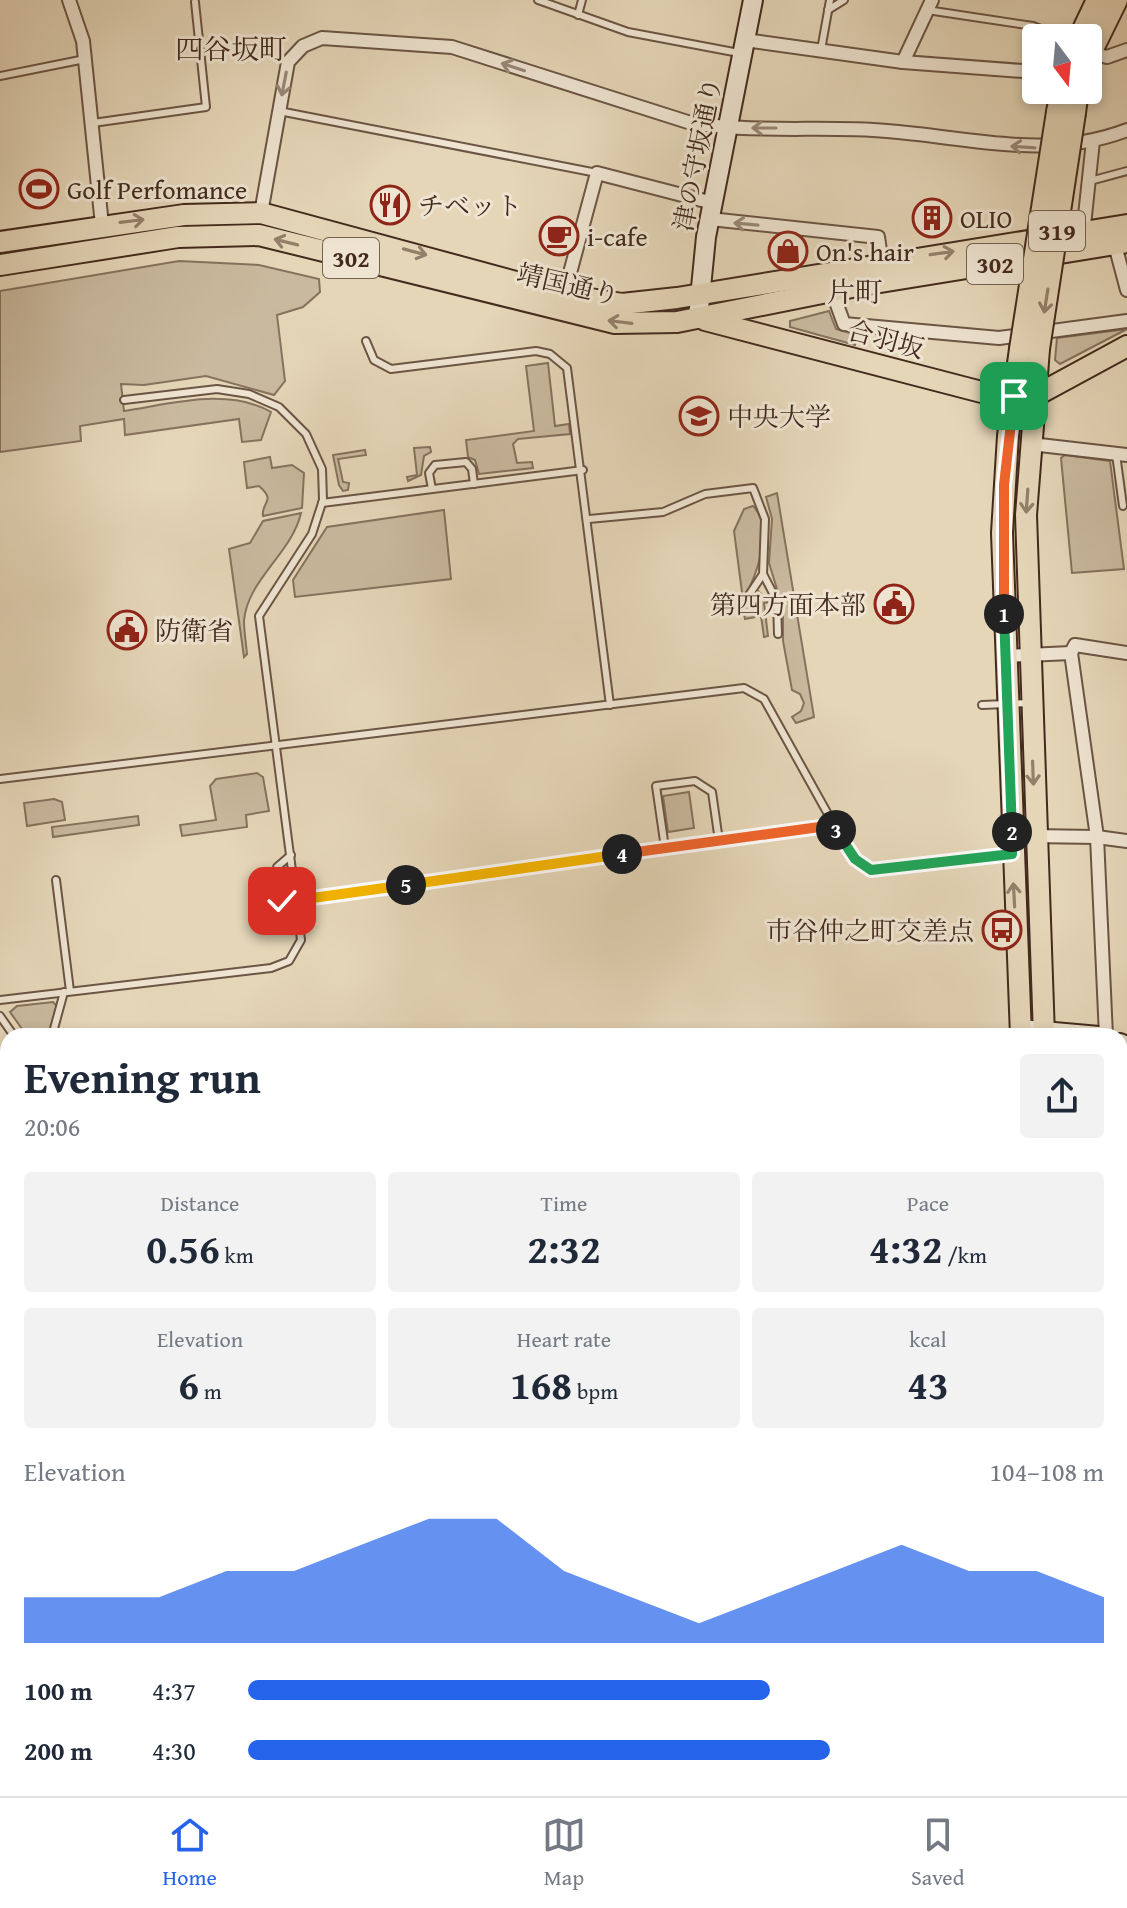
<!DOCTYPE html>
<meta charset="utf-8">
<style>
body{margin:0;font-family:"Gentium Book Plus","Noto Serif JP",serif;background:#f2f2f3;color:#1f2937;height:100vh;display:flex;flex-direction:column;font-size:30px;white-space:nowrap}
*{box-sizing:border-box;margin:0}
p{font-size:26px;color:#747a83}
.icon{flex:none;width:44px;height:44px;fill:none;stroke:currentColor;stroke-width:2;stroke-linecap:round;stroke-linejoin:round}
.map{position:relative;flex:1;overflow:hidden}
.side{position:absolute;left:0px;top:1028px;width:1128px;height:768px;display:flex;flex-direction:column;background:#fff;border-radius:24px 24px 0 0;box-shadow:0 4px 12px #0003}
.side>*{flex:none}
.needle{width:52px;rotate:164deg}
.tools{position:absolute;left:1022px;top:24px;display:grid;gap:16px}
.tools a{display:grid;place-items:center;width:80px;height:80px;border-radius:8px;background:#fff;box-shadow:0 4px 12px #0003;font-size:40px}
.pin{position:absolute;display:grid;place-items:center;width:68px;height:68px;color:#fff;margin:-34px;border-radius:16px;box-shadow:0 4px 12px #0006}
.km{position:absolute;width:40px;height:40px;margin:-20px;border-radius:50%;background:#222;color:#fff;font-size:22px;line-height:40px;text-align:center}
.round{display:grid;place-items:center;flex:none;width:84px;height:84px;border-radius:8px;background:#f2f2f3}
.head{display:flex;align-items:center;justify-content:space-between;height:136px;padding:0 24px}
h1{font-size:44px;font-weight:700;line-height:60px}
.figures{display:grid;grid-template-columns:repeat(3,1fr);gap:12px;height:136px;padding:8px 24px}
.figures div{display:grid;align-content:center;border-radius:8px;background:#f2f2f3;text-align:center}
.figures b{font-size:40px;font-weight:700}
.figures small{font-size:22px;font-weight:400}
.figures p{font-size:22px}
.chart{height:224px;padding:16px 24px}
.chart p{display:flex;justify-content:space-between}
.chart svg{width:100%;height:144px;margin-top:8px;fill:#2563eb;opacity:.7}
ul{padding:0 24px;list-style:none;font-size:26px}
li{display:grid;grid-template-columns:128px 96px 1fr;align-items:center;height:60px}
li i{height:20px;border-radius:10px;background:#2563eb}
.tabs{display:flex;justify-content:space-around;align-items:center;height:112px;border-top:2px solid #e0e1e3;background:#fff;font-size:22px;color:#747a83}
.tabs a{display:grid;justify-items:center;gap:4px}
.tabs .active{color:#2563eb}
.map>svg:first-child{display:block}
.green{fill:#c9b99e;stroke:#86725e;stroke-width:2}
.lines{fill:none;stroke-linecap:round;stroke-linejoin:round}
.lane-casing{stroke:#6c5544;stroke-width:10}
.street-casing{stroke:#6c5544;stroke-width:16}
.secondary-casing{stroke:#432a1d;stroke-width:22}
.primary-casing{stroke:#432a1d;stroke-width:24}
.lane{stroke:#eee4d1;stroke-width:6}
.street{stroke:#eee4d1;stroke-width:12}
.secondary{stroke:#eee4d1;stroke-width:18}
.primary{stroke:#e5d6b8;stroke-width:20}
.primary-bridge-casing{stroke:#432a1d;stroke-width:24;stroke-linecap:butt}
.primary-bridge{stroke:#e5d6b8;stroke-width:20}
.oneway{stroke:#988777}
.oneway2{stroke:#94806a}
.split-1-casing{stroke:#fff;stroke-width:16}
.split-2-casing{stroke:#fff;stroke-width:16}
.split-3-casing{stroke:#fff;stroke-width:16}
.split-4-casing{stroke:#fff;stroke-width:16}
.split-5-casing{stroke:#fff;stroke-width:16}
.split-6-casing{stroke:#fff;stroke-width:16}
.split-1{stroke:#f0652b;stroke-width:10}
.split-2{stroke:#22a559;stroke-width:10}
.split-3{stroke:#22a559;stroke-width:10}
.split-4{stroke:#f0652b;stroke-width:10}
.split-5{stroke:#f5b400;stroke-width:10}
.split-6{stroke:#f5b400;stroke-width:10}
.labels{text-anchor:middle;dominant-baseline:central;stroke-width:6;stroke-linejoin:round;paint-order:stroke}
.shield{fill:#eee4d1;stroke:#766253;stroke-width:2}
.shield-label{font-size:24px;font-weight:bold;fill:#432a1d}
.street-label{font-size:26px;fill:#432a1d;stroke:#eee4d1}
.poi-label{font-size:26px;fill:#432a1d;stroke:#eee4d1;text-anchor:start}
.neighbourhood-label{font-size:28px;fill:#432a1d;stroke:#eee4d1}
</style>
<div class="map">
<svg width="1127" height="1796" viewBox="0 0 1127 1796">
<rect width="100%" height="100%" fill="#e5d6b8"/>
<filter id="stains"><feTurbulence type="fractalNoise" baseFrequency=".0025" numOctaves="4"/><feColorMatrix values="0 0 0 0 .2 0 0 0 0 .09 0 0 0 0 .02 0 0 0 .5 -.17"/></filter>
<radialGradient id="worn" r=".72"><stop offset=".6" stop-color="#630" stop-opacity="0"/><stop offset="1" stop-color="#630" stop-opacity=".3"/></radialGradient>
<!-- green -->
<g class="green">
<path d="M179 261 259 265 319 279 320 292 303 307 277 315 285 381 274 395 206 376 144 385 121 384 124 411C171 404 227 387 271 412L261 440 242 442 239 419 125 435 124 419 80 426 81 441 0 452V291Z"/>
<polygon points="829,311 836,329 857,335 855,345 790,327 790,321"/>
<polygon points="1127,329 1060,364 1055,360 1057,338"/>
<polygon points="548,363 555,426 569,424 570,434 518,439 513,444 517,463 532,462 533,468 479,474 475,460 468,457 466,440 534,431 526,366"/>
<polygon points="430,447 431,452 424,456 421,475 408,481 407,477 417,475 414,448"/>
<polygon points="365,450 366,455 338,459 343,482 349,483 348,490 343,491 339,485 333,455"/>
<polygon points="1065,455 1110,461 1124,569 1072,573 1061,458"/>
<path d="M270 457 272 468 292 465 304 473 302 508 263 516C261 501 277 502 259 486L247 488 244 462Z"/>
<polygon points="777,493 814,717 796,723 792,717 801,711 804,703 800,694 792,690 783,641 783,609 769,563 772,519 766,497"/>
<path d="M753 506C775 528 756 577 743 600L734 531 744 509Z"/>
<polygon points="444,510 451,579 295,597 293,580 327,527"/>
<path d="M301 513C292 553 247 580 244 621 244 632 246 643 247 654L244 657 229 549 250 543 263 521Z"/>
<polygon points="758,591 770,602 764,603 768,636 764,637 761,616 745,619 743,609"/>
<polygon points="257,773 263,777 269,811 246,815 247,827 182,836 180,825 216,820 210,786 216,779"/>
<polygon points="689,792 694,828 668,832 663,796"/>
<polygon points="54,799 62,802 65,820 27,826 24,803"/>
<polygon points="138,816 139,825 53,837 52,827"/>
<polygon points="53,1002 58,1007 50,1032 27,1036 10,1012 17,1006"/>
<polygon points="8,1272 8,1671 0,1672 0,1273"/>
</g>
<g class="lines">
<defs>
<g id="lane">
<polyline points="538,0 628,32 739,53"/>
<polyline points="828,10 844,0"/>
<polyline points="927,10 1033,26 1064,38"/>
<polyline points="578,15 582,0"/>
<polyline points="821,50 830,0"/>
<polyline points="0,76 85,59"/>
<polyline points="279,111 597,173"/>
<polyline points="93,123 206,107 195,2"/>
<polyline points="1090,181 1127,171"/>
<polyline points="366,341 374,360 391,369 536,351 550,354 567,368 610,705"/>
<polyline points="1116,454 1123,506"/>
<polyline points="432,489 429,473 435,465 466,462 472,469 474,484"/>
<polyline points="322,503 583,470"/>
<polyline points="589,519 663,512 705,494 753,488 765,519 763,574 777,601 778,634"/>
<polyline points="743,604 763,574"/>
<polyline points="982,705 1030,703"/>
<polyline points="0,779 744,688 764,699 834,825 863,866 883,870 1010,854"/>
<polyline points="665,848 656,786 695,781 712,792 719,841"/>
<polyline points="291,855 277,867 282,901 298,909"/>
<polyline points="56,880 70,991"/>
<polyline points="298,900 834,825"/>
<polyline points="0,1000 271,968 289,961 301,940 259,616 312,534 323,500 322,469 306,434 279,407 249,394 217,389 124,400"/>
<polyline points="0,1016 14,1036"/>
<polyline points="52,1036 64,992"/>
<polyline points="1120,1688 1127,1686"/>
<polyline points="1120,1708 1127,1729"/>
<polyline points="174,1788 176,1796"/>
<polyline points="309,1788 311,1796"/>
<polyline points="379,1788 380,1796"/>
<polyline points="419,1788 420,1796"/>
<polyline points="904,1796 952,1791 988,1796"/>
</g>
<g id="street">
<polyline points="69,0 83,41 102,225"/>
<polyline points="745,40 903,62 932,0"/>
<polyline points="1091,53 1107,57 1127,50"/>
<polyline points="903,62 1036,72"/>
<path d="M261 213 288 62 303 46 322 38 452 47 694 124 716 126C773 132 830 126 887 131 968 137 1047 161 1127 130"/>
<polyline points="710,219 878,237 881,257 874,264"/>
<polyline points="1092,233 1084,225 1093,141"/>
<polyline points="1115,245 1127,290"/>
<polyline points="832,291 844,324 999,338 1127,321"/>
<polyline points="564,295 597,173 713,203"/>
<polyline points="1031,444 1127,455"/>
<polyline points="1006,656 1071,653"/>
<polyline points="1031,836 1097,837 1127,841"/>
<polyline points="1106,1036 1097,837 1071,653 1075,645 1127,653"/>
<polyline points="1120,1235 1127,1234"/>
<polyline points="1120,1438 1127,1438"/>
<polyline points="0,1681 8,1679"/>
<polyline points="203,1788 204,1796"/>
<polyline points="725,1788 727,1796"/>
</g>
<g id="secondary">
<polyline points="698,318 706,237 753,0"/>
<polyline points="1020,1029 1099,1036"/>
<polyline points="1120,1043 1127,1046"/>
<polyline points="0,1256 8,1255"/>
</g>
<g id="primary">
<polyline points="1079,38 1097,0"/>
<polyline points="1088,59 1117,0"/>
<polyline points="1057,112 1061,90"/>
<polyline points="1075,113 1078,90"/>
<polyline points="0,242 184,215 261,213 564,295 622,304 677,298 1127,225"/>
<polyline points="0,265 178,237 259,235 615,323 677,322 862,285 1127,242"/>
<polyline points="705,320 993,395 1035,396 1127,346"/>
<polyline points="1020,349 1008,436 1002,533 1021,1036"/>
<polyline points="1039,349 1026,515 1044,1036"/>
<polyline points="1036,1788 1037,1796"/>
<polyline points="1058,1788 1059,1796"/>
</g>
</defs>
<!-- lane casing -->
<use href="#lane" class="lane-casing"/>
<!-- street casing -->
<use href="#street" class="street-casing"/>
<!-- secondary casing -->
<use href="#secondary" class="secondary-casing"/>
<!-- primary casing -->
<use href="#primary" class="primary-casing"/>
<!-- lane -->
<use href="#lane" class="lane"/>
<!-- street -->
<use href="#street" class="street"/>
<!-- secondary -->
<use href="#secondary" class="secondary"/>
<!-- primary -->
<use href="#primary" class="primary"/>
<defs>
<g id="primary-bridge">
<polyline points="1020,349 1057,112"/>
<polyline points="1039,349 1075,113"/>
</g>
</defs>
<!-- primary-bridge casing -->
<use href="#primary-bridge" class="primary-bridge-casing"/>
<!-- primary-bridge -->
<use href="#primary-bridge" class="primary-bridge"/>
</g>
<!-- one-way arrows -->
<defs><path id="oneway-shaft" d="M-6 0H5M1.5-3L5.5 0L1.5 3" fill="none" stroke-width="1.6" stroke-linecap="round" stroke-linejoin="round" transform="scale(2)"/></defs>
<g class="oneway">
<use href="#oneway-shaft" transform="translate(513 67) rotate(-162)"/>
<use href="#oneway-shaft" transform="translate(284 84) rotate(101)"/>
<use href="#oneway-shaft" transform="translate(764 128) rotate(-180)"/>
<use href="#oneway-shaft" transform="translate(1023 147) rotate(-176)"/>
<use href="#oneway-shaft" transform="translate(746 224) rotate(-175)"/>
</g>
<g class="oneway2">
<use href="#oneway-shaft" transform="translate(132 221) rotate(-7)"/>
<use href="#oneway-shaft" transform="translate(286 242) rotate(-166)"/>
<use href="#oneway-shaft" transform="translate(415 252) rotate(15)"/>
<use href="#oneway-shaft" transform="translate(942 253) rotate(-8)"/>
<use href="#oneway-shaft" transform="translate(1046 301) rotate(99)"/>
<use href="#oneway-shaft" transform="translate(620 322) rotate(-173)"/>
<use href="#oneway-shaft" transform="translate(1027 501) rotate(94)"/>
<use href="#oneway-shaft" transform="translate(1033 773) rotate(88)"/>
<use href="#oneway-shaft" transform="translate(1014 895) rotate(-93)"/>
</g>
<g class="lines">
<defs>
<polyline id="split-1" points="1004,614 1004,485 1014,396"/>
<polyline id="split-2" points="1004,614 1012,832"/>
<polyline id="split-3" points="836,830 855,859 871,870 1012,854 1012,832"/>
<polyline id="split-4" points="622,854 834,825 836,830"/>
<polyline id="split-5" points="406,885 622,854"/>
<polyline id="split-6" points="282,901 298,909 298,900 406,885"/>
</defs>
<!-- split-1 casing -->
<use href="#split-1" class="split-1-casing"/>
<!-- split-2 casing -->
<use href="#split-2" class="split-2-casing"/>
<!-- split-3 casing -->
<use href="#split-3" class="split-3-casing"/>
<!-- split-4 casing -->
<use href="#split-4" class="split-4-casing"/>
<!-- split-5 casing -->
<use href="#split-5" class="split-5-casing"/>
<!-- split-6 casing -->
<use href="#split-6" class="split-6-casing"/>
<!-- split-1 -->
<use href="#split-1" class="split-1"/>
<!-- split-2 -->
<use href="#split-2" class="split-2"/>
<!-- split-3 -->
<use href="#split-3" class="split-3"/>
<!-- split-4 -->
<use href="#split-4" class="split-4"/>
<!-- split-5 -->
<use href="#split-5" class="split-5"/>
<!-- split-6 -->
<use href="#split-6" class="split-6"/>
</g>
<!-- icons -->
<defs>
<symbol id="stadium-ring" viewBox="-11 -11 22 22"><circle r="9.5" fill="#eee4d1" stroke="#8f2418" stroke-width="1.5"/><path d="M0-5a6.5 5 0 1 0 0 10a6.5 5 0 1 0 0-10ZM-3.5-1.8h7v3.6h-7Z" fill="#8f2418"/></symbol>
<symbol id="restaurant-ring" viewBox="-11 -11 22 22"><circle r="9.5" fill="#eee4d1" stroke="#8f2418" stroke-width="1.5"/><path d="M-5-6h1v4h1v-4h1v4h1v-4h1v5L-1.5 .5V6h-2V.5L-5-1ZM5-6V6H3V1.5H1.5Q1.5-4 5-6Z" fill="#8f2418"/></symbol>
<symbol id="building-ring" viewBox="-11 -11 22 22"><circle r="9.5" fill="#eee4d1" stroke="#8f2418" stroke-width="1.5"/><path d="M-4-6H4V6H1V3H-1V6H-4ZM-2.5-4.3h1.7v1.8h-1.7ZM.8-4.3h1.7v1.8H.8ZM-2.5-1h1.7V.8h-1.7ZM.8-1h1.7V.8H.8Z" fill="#8f2418"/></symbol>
<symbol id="cafe-ring" viewBox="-11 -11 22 22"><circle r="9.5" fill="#eee4d1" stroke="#8f2418" stroke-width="1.5"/><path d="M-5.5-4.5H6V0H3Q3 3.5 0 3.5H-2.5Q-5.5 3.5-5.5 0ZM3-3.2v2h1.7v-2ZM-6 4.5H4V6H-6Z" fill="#8f2418"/></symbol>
<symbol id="shop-ring" viewBox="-11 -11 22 22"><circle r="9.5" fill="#eee4d1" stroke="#8f2418" stroke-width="1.5"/><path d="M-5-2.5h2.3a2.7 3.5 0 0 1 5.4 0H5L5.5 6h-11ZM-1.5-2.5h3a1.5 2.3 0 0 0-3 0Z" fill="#8f2418"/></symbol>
<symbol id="university-ring" viewBox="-11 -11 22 22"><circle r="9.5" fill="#eee4d1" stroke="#8f2418" stroke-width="1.5"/><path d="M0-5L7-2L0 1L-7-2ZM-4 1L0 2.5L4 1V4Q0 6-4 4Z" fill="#8f2418"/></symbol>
<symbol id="civic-ring" viewBox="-11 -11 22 22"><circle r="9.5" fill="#eee4d1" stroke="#8f2418" stroke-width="1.5"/><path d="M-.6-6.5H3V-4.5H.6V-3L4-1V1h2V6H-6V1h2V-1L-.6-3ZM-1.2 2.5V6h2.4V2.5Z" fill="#8f2418"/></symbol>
<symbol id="bus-ring" viewBox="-11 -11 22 22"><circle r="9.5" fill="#eee4d1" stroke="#8f2418" stroke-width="1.5"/><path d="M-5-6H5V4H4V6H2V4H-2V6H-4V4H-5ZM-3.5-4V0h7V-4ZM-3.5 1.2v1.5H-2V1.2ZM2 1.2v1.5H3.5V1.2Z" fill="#8f2418"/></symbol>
</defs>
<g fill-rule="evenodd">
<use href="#stadium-ring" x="17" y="167" width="44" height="44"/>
<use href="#restaurant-ring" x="368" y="183" width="44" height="44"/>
<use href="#building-ring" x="910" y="196" width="44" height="44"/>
<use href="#cafe-ring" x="537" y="214" width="44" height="44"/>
<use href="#shop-ring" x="766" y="229" width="44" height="44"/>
<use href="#university-ring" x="677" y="394" width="44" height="44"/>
<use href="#civic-ring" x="872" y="582" width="44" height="44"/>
<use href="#civic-ring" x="105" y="608" width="44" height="44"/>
<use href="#bus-ring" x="980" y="908" width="44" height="44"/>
</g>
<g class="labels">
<!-- shield labels -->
<g class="shield">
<rect x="1029" y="211" width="56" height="40" rx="6"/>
<rect x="323" y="238" width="56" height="40" rx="6"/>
<rect x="967" y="244" width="56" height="40" rx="6"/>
</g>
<g class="shield-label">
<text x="1057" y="231">319</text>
<text x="351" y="258">302</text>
<text x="995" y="264">302</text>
</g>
<!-- street labels -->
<g class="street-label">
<text transform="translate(697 154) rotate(-79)">津の守坂通り</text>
<text transform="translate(568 284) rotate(13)">靖国通り</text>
<text transform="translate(886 339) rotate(15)">合羽坂</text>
</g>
<!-- poi labels -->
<g class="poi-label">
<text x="67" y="189">Golf Perfomance</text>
<text x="418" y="205">チベット</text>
<text x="960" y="218">OLIO</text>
<text x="587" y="236">i-cafe</text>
<text x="816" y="251">On's hair</text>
<text x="727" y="416">中央大学</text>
<text x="866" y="604" text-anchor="end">第四方面本部</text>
<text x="155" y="630">防衛省</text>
<text x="974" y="930" text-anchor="end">市谷仲之町交差点</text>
</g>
<!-- neighbourhood labels -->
<g class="neighbourhood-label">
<text x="231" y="48">四谷坂町</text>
<text x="855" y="291">片町</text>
</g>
</g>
<rect width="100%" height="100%" filter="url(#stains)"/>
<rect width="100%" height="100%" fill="url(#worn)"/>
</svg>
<div class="tools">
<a><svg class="needle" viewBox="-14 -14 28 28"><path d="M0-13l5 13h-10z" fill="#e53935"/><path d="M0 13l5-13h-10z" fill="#747a83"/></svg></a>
</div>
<div class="pin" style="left:1014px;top:396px;background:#1e9e55"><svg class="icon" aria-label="arrive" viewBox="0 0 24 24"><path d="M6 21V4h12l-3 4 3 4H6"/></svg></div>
<div class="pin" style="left:282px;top:901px;background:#d93025"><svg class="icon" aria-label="check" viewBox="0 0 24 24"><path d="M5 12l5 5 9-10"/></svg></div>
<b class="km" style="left:1004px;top:614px">1</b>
<b class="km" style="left:1012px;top:832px">2</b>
<b class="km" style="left:836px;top:830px">3</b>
<b class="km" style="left:622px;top:854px">4</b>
<b class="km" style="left:406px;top:885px">5</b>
<section class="side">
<div class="head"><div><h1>Evening run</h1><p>20:06</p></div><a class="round"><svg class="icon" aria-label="share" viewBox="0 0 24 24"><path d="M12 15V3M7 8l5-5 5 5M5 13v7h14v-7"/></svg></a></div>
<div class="figures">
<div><p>Distance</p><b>0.56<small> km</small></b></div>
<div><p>Time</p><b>2:32</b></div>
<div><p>Pace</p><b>4:32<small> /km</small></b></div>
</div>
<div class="figures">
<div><p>Elevation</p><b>6<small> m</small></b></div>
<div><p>Heart rate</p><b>168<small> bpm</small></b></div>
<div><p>kcal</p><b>43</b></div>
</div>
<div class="chart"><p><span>Elevation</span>104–108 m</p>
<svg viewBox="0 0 160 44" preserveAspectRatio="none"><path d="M0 44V30L10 30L20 30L30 22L40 22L50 14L60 6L70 6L80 22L90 30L100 38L110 30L120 22L130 14L140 22L150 22L160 30V44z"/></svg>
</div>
<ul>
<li><b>100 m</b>4:37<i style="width:61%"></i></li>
<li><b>200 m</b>4:30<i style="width:68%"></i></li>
</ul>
</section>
</div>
<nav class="tabs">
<a class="active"><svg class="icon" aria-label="home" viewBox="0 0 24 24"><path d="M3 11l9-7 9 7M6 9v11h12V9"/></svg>Home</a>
<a><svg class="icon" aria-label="map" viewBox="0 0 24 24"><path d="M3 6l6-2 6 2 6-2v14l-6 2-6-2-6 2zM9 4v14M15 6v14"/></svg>Map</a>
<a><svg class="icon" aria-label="saved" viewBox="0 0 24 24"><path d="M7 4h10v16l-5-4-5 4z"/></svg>Saved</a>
</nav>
